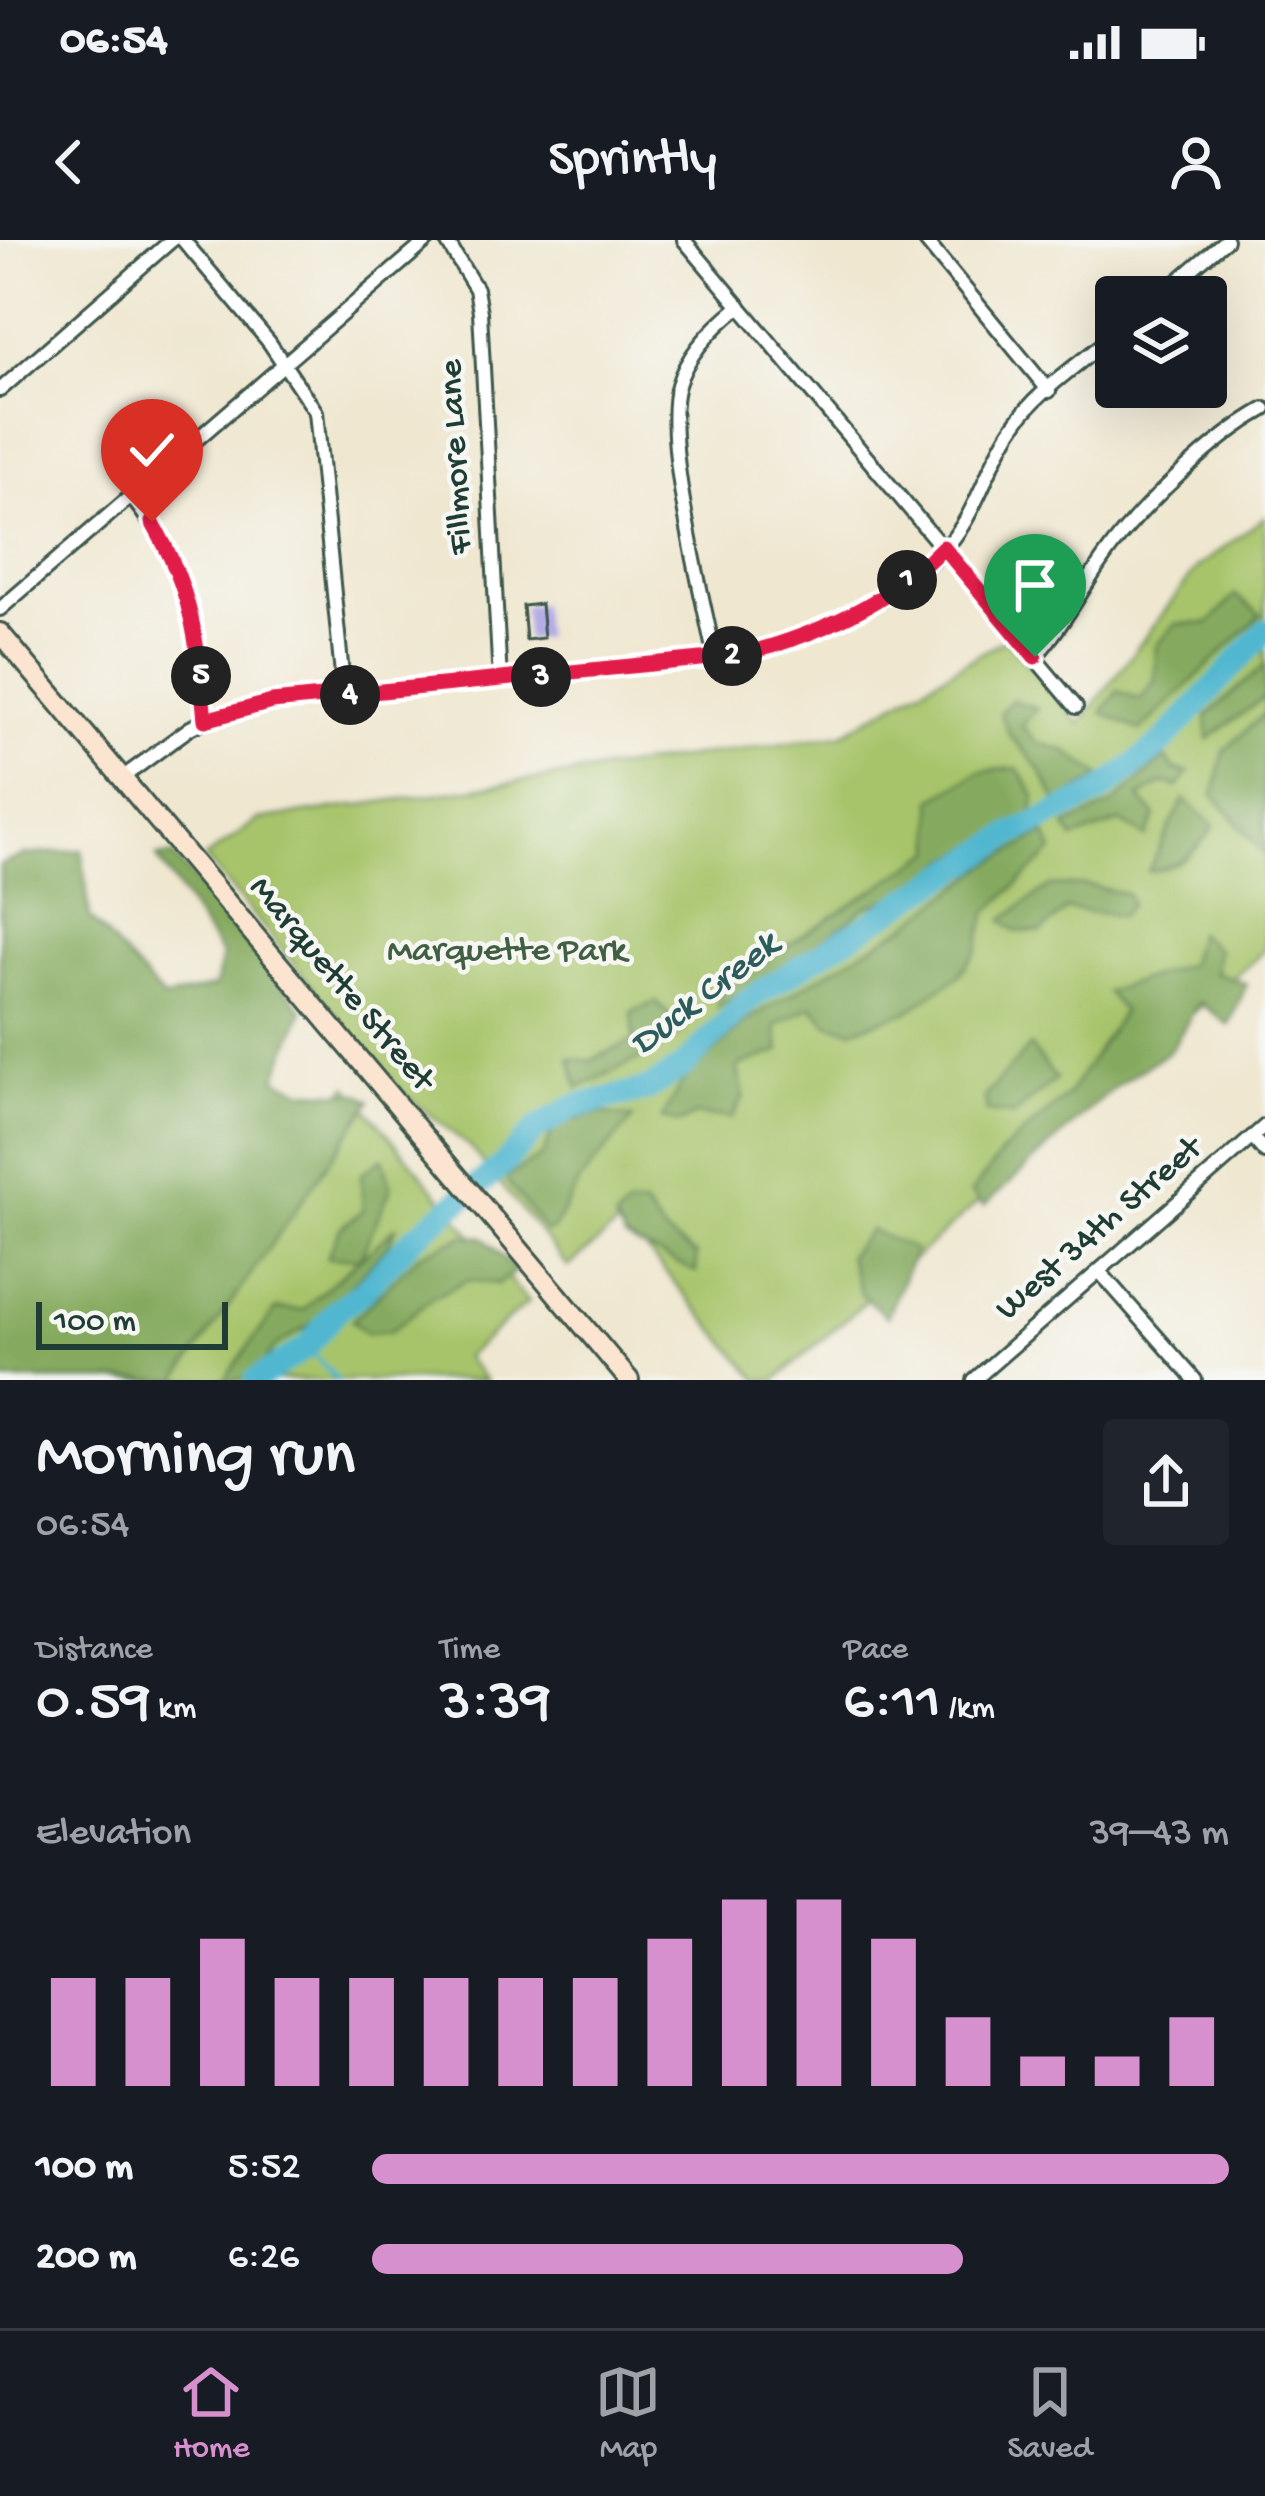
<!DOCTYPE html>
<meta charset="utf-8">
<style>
body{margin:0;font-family:"Gochi Hand",sans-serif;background:#20242c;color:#f1f3f6;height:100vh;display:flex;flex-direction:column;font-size:45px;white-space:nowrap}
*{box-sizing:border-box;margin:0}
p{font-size:39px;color:#9ea1a6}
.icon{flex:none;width:66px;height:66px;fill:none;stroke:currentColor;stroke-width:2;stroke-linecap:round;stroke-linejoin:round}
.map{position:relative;height:1140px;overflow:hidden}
.sheet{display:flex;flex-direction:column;background:#171b24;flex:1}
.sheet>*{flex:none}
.buttons{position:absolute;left:1095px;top:36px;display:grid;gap:24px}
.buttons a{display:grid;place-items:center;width:132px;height:132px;border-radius:12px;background:#171b24;box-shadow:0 12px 48px #0002;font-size:60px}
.scale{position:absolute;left:36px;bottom:30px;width:192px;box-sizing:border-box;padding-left:12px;border:6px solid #1f3d34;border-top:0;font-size:33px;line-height:42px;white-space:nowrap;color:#1f3d34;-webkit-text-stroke:9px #f6f6f2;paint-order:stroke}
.pin{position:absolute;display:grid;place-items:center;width:102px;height:102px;color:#fff;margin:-123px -51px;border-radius:50% 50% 50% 0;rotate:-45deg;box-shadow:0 0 12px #0007}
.pin .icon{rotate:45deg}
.km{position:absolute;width:60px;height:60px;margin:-30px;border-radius:50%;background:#222;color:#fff;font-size:33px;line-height:60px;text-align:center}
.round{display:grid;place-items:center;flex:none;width:126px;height:126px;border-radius:12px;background:#20242c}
.head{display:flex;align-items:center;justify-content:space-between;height:204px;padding:0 36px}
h1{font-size:66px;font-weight:600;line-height:90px}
.figures{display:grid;grid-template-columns:repeat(3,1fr);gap:18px;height:204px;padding:12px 36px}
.figures div{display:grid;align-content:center}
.figures b{font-size:60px;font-weight:600}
.figures small{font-size:33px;font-weight:400}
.figures p{font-size:33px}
.chart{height:336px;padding:24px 36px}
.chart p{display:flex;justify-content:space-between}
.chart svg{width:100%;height:216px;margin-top:12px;stroke:#d690ce;stroke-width:6}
ul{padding:0 36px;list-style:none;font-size:39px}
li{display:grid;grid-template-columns:192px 144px 1fr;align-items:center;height:90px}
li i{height:30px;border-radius:15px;background:#d690ce}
.status{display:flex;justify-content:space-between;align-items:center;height:84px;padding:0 60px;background:#171b24;direction:ltr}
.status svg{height:33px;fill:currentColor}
header{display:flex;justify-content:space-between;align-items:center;height:156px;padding:0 36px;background:#171b24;font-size:54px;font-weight:600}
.tabs{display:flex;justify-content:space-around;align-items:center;height:168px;border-top:3px solid #363941;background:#171b24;font-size:33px;color:#9ea1a6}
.tabs a{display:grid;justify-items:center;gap:6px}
.tabs .active{color:#d690ce}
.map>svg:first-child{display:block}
.green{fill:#a7c46b;stroke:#638050;stroke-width:3}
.forest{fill:#85aa5f;stroke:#52744a;stroke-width:3}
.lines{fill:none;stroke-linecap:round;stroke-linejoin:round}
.stream{stroke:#51b7d0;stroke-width:4.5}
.river{stroke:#51b7d0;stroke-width:24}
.building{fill:#b1a9e5}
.minor-casing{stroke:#3e564b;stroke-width:18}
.secondary-casing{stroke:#3e564b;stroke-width:24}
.minor{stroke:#fff;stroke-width:12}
.secondary{stroke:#fce5d0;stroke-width:18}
.route-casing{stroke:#fff;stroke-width:24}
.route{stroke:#e11d48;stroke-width:15}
.labels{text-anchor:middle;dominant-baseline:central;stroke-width:9;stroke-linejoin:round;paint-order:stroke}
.street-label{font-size:36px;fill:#1f3d34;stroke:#f6f6f2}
.park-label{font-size:36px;fill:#415f42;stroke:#f6f6f2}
.water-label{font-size:39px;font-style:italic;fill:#2c5c5b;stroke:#f6f6f2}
</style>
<div class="status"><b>06:54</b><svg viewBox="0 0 49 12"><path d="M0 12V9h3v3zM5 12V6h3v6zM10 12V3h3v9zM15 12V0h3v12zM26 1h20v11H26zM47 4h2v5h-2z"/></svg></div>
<header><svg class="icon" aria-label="back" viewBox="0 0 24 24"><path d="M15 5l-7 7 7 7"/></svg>Sprintly<svg class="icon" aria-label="person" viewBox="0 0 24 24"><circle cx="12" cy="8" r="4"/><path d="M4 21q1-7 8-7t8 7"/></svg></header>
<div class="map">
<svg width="1265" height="1140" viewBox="0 0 1265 1140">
<rect width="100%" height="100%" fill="#f6f6f2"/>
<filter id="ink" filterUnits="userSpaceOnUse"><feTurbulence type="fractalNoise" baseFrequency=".00833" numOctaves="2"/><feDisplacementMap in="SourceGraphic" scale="24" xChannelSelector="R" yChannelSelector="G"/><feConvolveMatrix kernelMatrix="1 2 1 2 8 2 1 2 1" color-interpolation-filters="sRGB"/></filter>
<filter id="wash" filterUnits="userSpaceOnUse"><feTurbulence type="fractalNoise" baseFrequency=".004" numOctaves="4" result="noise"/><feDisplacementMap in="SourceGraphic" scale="48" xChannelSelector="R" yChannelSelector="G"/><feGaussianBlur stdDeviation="2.7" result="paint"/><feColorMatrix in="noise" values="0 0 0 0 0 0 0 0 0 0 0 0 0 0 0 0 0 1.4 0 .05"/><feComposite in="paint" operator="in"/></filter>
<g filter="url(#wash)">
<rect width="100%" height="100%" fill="#efe7d0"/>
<!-- green -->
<g class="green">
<polygon points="1265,277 1265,710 776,1140 759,1140 622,982 568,1027 470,907 400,850 205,618 258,580 840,495 1005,399 1080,484 1197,328"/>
<polygon points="348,846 528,1062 465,1117 485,1140 126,1140 310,889"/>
</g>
<!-- forest -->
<g class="forest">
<polygon points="1235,355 1261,375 1140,491 1102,472 1118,451 1140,460 1155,440 1156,406 1176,384 1210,383"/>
<polygon points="1265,425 1265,457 1208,499 1207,476"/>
<polygon points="1011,460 1037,468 1022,486 1037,502 1065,511 1101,536 1058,563 1039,528 1009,494 1000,473"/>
<polygon points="1265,473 1265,615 1214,555 1224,511"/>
<polygon points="1165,517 1175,530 1189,532 1178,547 1164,543 1139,557 1156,576 1146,597 1120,582 1073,599 1066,586 1112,565"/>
<polygon points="1018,528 1035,556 1033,573 950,619 911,651 866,667 803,716 718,768 720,741 757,725 934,611 933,559 981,531"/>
<path d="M1184 559 1214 586C1196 611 1180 628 1148 631Z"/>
<polygon points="1045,593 1053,611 987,673 977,711 957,737 908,771 852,790 828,784 812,766 776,786 780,811 737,827 744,856 732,878 695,875 680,883 662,879 683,841 749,779 909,684 986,626"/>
<polygon points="82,610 90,678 164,759 215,746 222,716 157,617 173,615 303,770 276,838 304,851 359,853 371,861 177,1140 0,1140 0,625 24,615"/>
<polygon points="1086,645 1127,654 1131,663 1121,676 1067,669 1041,692 1016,691 1002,680 1050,646"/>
<polygon points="1197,693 1218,710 1215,733 1247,744 1229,785 1199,762 1171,810 1116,846 984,966 971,953 1003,911 1068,855 1123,771 1106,752 1189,724"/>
<polygon points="656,762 684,790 656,811 578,848 570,818 589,821 634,800 632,772"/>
<polygon points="1030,806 1056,839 1014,875 987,872 985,856"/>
<polygon points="598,873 633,878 579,942 554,988 546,992 505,938 543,915 554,887"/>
<polygon points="383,918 391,948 360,1018 327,1018 340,989 363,970 361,934"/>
<polygon points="644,966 665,994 696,1015 696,1032 625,999 615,980 628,967"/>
<path d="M397 986 389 1004 323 1076 275 1107 251 1140H224L276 1069 304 1070C332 1040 366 1015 397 986Z"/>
<polygon points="870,990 915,1010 887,1077 861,1054 848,1016"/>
<polygon points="463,996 483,997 516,1031 497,1044 468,1040 432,1058 391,1091 366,1093 352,1081 419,1015"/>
</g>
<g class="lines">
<!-- stream -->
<polyline class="stream" points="307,1107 337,1140"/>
<!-- river -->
<polyline class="river" points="256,1140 307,1107 337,1070 362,1052 412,999 502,926 536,889 573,867 649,849 684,826 748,760 1013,594 1098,554 1162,503 1265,391"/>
</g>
<g id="blocks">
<!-- building -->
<polygon class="building" points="541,364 544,398 526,400 523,366"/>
</g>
</g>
<g filter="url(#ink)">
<use href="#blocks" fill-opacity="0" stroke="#3e564b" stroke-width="3"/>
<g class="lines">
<defs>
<g id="minor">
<polyline points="183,0 269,102 316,172 344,455"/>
<polyline points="446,0 476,49 480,72 500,441"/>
<polyline points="684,0 1076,467"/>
<polyline points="925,0 1049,151"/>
<polyline points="1159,57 1226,0"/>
<polyline points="0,150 172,0"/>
<path d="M131 257C192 332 196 388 205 480"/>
<polyline points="0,369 428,0"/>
<path d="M1035 417C1062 387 1080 352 1103 319 1136 271 1214 197 1265 169"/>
<path d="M715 419C703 357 662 198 678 145 687 114 715 86 740 66"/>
<path d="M122 538 190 488 215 475 272 462 741 415C815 396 919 354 962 286 982 255 992 217 1013 187 1037 150 1083 122 1116 93"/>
<polyline points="1252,897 1265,912"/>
<polyline points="1099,1031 1195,1140"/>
<polyline points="974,1140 1265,886"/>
</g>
<polyline id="secondary" points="0,393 629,1140"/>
</defs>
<!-- minor casing -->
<use href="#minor" class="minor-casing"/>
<!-- secondary casing -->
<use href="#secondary" class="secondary-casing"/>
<!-- minor -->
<use href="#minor" class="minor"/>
<!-- secondary -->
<use href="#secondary" class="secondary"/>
</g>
</g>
<g class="lines" filter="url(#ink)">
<defs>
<path id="route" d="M152 282C193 352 197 400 205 480L272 462 741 415C816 395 889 364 943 307L1035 417"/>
</defs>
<!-- route casing -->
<use href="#route" class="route-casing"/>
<!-- route -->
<use href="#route" class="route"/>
</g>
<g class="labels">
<!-- street labels -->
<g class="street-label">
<text transform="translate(458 217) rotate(-93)">Fillmore Lane</text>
<text transform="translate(340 745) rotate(50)">Marquette Street</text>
<text transform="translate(1100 990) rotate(-41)">West 34th Street</text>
</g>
<!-- park labels -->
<g class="park-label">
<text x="507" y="712">Marquette Park</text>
</g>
<!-- water labels -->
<g class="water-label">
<text transform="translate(706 756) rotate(-38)">Duck Creek</text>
</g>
</g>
</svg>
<div class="buttons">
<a><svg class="icon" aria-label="layers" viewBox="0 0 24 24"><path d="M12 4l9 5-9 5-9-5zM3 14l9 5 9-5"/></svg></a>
</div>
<div class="scale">100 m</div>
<div class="pin" style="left:1035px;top:417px;background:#1e9e55"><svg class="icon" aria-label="arrive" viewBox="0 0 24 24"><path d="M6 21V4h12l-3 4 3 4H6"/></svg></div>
<div class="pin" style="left:152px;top:282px;background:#d93025"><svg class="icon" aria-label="check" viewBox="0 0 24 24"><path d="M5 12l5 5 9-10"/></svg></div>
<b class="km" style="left:907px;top:340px">1</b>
<b class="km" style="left:732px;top:416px">2</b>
<b class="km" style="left:541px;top:437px">3</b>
<b class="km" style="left:350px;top:455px">4</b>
<b class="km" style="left:201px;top:436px">5</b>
</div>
<section class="sheet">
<div class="head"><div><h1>Morning run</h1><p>06:54</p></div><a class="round"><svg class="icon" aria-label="share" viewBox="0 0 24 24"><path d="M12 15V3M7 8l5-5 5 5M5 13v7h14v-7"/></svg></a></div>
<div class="figures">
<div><p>Distance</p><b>0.59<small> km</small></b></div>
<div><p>Time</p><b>3:39</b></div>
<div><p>Pace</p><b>6:11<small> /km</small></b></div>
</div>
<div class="chart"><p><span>Elevation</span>39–43 m</p>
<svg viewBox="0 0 160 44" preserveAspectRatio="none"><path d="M5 44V22M15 44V22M25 44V14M35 44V22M45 44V22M55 44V22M65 44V22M75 44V22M85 44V14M95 44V6M105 44V6M115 44V14M125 44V30M135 44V38M145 44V38M155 44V30"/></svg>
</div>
<ul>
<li><b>100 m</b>5:52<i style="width:100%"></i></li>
<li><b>200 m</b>6:26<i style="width:69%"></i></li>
</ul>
</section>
<nav class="tabs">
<a class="active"><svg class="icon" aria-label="home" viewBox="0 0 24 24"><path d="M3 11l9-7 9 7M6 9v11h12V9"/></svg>Home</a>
<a><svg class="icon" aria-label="map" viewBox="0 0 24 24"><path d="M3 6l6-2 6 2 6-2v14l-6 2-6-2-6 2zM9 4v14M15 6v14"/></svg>Map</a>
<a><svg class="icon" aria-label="saved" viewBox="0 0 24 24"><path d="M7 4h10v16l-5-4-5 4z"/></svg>Saved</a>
</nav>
